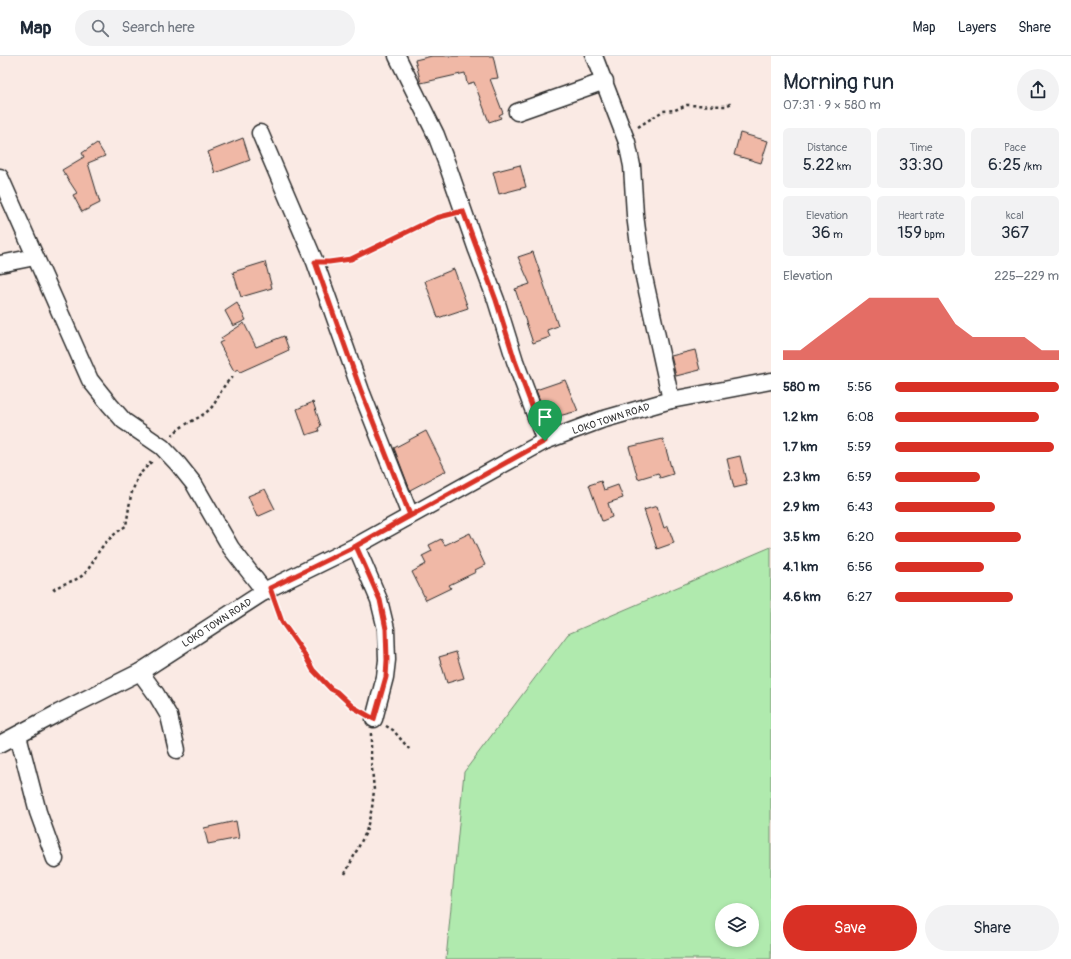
<!DOCTYPE html>
<meta charset="utf-8">
<style>
body{margin:0;font-family:Pangolin,sans-serif;background:#f2f2f3;color:#1f2937;height:100vh;display:flex;flex-direction:column;font-size:15px;white-space:nowrap}
*{box-sizing:border-box;margin:0}
p{font-size:13px;color:#747a83}
.icon{flex:none;width:22px;height:22px;fill:none;stroke:currentColor;stroke-width:2;stroke-linecap:round;stroke-linejoin:round}
.map{position:relative;flex:1;overflow:hidden}
.sheet{display:flex;flex-direction:column;background:#fff;width:300px}
.sheet>*{flex:none}
.tools{position:absolute;left:715px;top:847px;display:grid;gap:8px}
.tools a{display:grid;place-items:center;width:44px;height:44px;border-radius:50%;background:#fff;box-shadow:0 2px 6px #0003;font-size:20px}
.pin{position:absolute;display:grid;place-items:center;width:34px;height:34px;color:#fff;margin:-41px -17px;border-radius:50% 50% 50% 0;rotate:-45deg;box-shadow:0 0 4px #0007}
.pin .icon{rotate:45deg}
.round{display:grid;place-items:center;flex:none;width:42px;height:42px;border-radius:21px;background:#f2f2f3}
.headline{display:flex;align-items:center;justify-content:space-between;height:68px;padding:0 12px}
h1{font-size:22px;font-weight:600;line-height:30px}
.metrics{display:grid;grid-template-columns:repeat(3,1fr);gap:6px;height:68px;padding:4px 12px}
.metrics div{display:grid;align-content:center;border-radius:6px;background:#f2f2f3;text-align:center}
.metrics b{font-size:17px;font-weight:600}
.metrics small{font-size:11px;font-weight:400}
.metrics p{font-size:11px}
.chart{height:112px;padding:8px 12px}
.chart p{display:flex;justify-content:space-between}
.chart svg{width:100%;height:72px;margin-top:4px;fill:#d93025;opacity:.7}
.cta{display:flex;gap:8px;margin-top:auto;padding:8px 12px}
.cta a{flex:1;height:46px;border-radius:24px;background:#d93025;color:#fff;font-size:16px;font-weight:600;line-height:46px;text-align:center}
.cta a+a{background:#f2f2f3;color:#1f2937}
ul{padding:0 12px;list-style:none;font-size:13px}
li{display:grid;grid-template-columns:64px 48px 1fr;align-items:center;height:30px}
li i{height:10px;border-radius:5px;background:#d93025}
header{display:flex;align-items:center;gap:24px;box-sizing:border-box;height:56px;padding:0 20px;background:#fff;border-bottom:1px solid #e0e1e3}
header strong{font-size:19px}
nav{display:flex;gap:22px;margin-inline-start:auto;font-size:14px}
.search{width:280px;height:36px;background:#f2f2f3;display:flex;align-items:center;gap:10px;box-sizing:border-box;padding:0 14px;border-radius:22px;color:#747a83;font-size:15px}
main{display:flex;flex:1;min-height:0}
.map>svg:first-child{display:block}
.green{fill:#b0eaae;stroke:#6e8a6c;fill-rule:evenodd}
.building{fill:#f0b8a6;stroke:#2b2b2b}
.lines{fill:none;stroke-linecap:round;stroke-linejoin:round}
.street-casing{stroke:#2b2b2b;stroke-width:19}
.path{stroke:#2b2b2b;stroke-width:2.5;stroke-dasharray:3 3;stroke-linecap:butt}
.street{stroke:#fff;stroke-width:16}
.route-casing{stroke:#fff;stroke-width:8}
.route{stroke:#d93025;stroke-width:5}
.labels{text-anchor:middle;dominant-baseline:central;stroke-width:3.5;stroke-linejoin:round;paint-order:stroke}
.street-label{font-size:10px;fill:#2b2b2b;stroke:#fff}
</style>
<header>
<strong>Map</strong>
<div class="search"><svg class="icon" aria-label="search" viewBox="0 0 24 24"><circle cx="10" cy="10" r="6"/><path d="M15 15l6 6"/></svg>Search here</div>
<nav><a>Map</a><a>Layers</a><a>Share</a></nav>
</header>
<main>
<div class="map">
<svg width="771" height="903" viewBox="0 0 771 903">
<rect width="100%" height="100%" fill="#faeae4"/>
<filter id="ink" filterUnits="userSpaceOnUse"><feTurbulence type="fractalNoise" baseFrequency=".025" numOctaves="2"/><feDisplacementMap in="SourceGraphic" scale="8" xChannelSelector="R" yChannelSelector="G"/><feConvolveMatrix kernelMatrix="1 2 1 2 8 2 1 2 1" color-interpolation-filters="sRGB"/></filter>
<g filter="url(#ink)">
<!-- green -->
<path class="green" d="M771 491V903H446L464 716 568 578ZM722 854H752V884H722Z"/>
<!-- building -->
<g class="building">
<polygon points="432,0 493,0 498,22 490,23 503,57 499,59 501,62 489,66 474,26 467,28 465,17 421,27 415,4"/>
<polygon points="740,77 768,85 761,107 734,99"/>
<polygon points="243,82 250,104 215,117 208,96"/>
<polygon points="97,87 105,100 88,107 100,147 82,156 73,139 77,137 62,114 84,101 82,97"/>
<polygon points="520,109 526,131 499,138 493,116"/>
<polygon points="533,196 558,270 547,274 550,281 533,287 515,233 530,228 518,201"/>
<polygon points="265,206 272,232 241,241 233,216"/>
<polygon points="454,213 468,252 438,262 425,225"/>
<polygon points="237,247 246,264 233,270 225,255"/>
<polygon points="244,267 256,291 284,280 289,294 240,316 238,313 234,315 219,287 223,285 221,282"/>
<polygon points="695,294 700,314 676,320 671,300"/>
<polygon points="565,324 578,355 547,363 536,334"/>
<polygon points="313,346 321,370 318,372 319,375 306,379 297,353"/>
<polygon points="426,375 446,415 410,434 394,392"/>
<polygon points="663,383 673,418 660,422 658,417 638,423 629,391"/>
<polygon points="740,400 747,429 734,432 727,403"/>
<polygon points="601,425 604,434 618,429 623,442 608,447 612,461 602,465 589,429"/>
<polygon points="265,433 275,453 257,461 248,440"/>
<polygon points="657,450 664,472 668,470 674,487 657,493 644,454"/>
<polygon points="470,477 485,509 475,514 476,516 449,529 451,532 426,544 412,516 426,508 422,500 432,495 429,489 441,483 445,489"/>
<polygon points="456,596 464,622 447,627 439,601"/>
<polygon points="236,765 239,782 208,788 204,772"/>
</g>
<g class="lines">
<defs>
<g id="street">
<polyline points="397,0 436,79 447,108 477,194 496,244 515,305 545,385"/>
<polyline points="594,0 627,86 632,110 635,159 642,212 671,344"/>
<polyline points="517,56 605,25"/>
<polyline points="260,77 315,206 361,335 410,459"/>
<polyline points="0,121 90,324 110,349 124,365 162,391 178,408 194,428 231,492 265,536"/>
<polyline points="0,208 35,201"/>
<polyline points="356,490 379,544 386,573 387,604 385,621 374,663"/>
<polyline points="140,616 156,638 169,660 177,694"/>
<polyline points="18,679 38,756 55,803"/>
<polyline points="0,688 58,657 140,616 270,532 356,490 545,385 601,364 671,344 771,325"/>
</g>
</defs>
<!-- street casing -->
<use href="#street" class="street-casing"/>
<!-- path -->
<g class="path">
<polyline points="638,71 663,55 675,54 687,49 726,50 732,47"/>
<polyline points="332,206 351,203 409,174 436,162 449,159"/>
<path d="M172 380C182 367 199 364 210 353 220 343 220 330 233 321"/>
<path d="M53 534C62 527 74 526 83 519 89 514 95 502 99 495 106 485 115 477 126 470L131 439 138 420 153 404"/>
<polyline points="276,548 282,566 303,596 313,614 331,633 337,636 353,651 361,656"/>
<polyline points="386,670 393,674 410,694"/>
<polyline points="345,818 366,776 372,752 374,734 371,701 371,677"/>
</g>
<!-- street -->
<use href="#street" class="street"/>
</g>
</g>
<g class="lines" filter="url(#ink)">
<defs>
<polyline id="route" points="545,385 515,305 496,244 463,155 436,162 351,203 329,206 315,206 361,335 410,459 356,490 270,532 282,566 303,596 313,614 331,633 337,636 353,651 374,663 386,621 387,604 386,573 380,544 356,490 545,385"/>
</defs>
<!-- route casing -->
<use href="#route" class="route-casing"/>
<!-- route -->
<use href="#route" class="route"/>
</g>
<g class="labels">
<!-- street labels -->
<g class="street-label">
<text transform="translate(611 363) rotate(-18)">LOKO TOWN ROAD</text>
<text transform="translate(217 567) rotate(-33)">LOKO TOWN ROAD</text>
</g>
</g>
</svg>
<div class="tools">
<a><svg class="icon" aria-label="layers" viewBox="0 0 24 24"><path d="M12 4l9 5-9 5-9-5zM3 14l9 5 9-5"/></svg></a>
</div>
<div class="pin" style="left:545px;top:385px;background:#1e9e55"><svg class="icon" aria-label="arrive" viewBox="0 0 24 24"><path d="M6 21V4h12l-3 4 3 4H6"/></svg></div>
</div>
<section class="sheet">
<div class="headline"><div><h1>Morning run</h1><p>07:31 · 9 × 580 m</p></div><a class="round"><svg class="icon" aria-label="share" viewBox="0 0 24 24"><path d="M12 15V3M7 8l5-5 5 5M5 13v7h14v-7"/></svg></a></div>
<div class="metrics">
<div><p>Distance</p><b>5.22<small> km</small></b></div>
<div><p>Time</p><b>33:30</b></div>
<div><p>Pace</p><b>6:25<small> /km</small></b></div>
</div>
<div class="metrics">
<div><p>Elevation</p><b>36<small> m</small></b></div>
<div><p>Heart rate</p><b>159<small> bpm</small></b></div>
<div><p>kcal</p><b>367</b></div>
</div>
<div class="chart"><p><span>Elevation</span>225–229 m</p>
<svg viewBox="0 0 160 44" preserveAspectRatio="none"><path d="M0 44V38L10 38L20 30L30 22L40 14L50 6L60 6L70 6L80 6L90 6L100 22L110 30L120 30L130 30L140 30L150 38L160 38V44z"/></svg>
</div>
<ul>
<li><b>580 m</b>5:56<i style="width:100%"></i></li>
<li><b>1.2 km</b>6:08<i style="width:88%"></i></li>
<li><b>1.7 km</b>5:59<i style="width:97%"></i></li>
<li><b>2.3 km</b>6:59<i style="width:52%"></i></li>
<li><b>2.9 km</b>6:43<i style="width:61%"></i></li>
<li><b>3.5 km</b>6:20<i style="width:77%"></i></li>
<li><b>4.1 km</b>6:56<i style="width:54%"></i></li>
<li><b>4.6 km</b>6:27<i style="width:72%"></i></li>
</ul>
<div class="cta"><a>Save</a><a>Share</a></div>
</section>
</main>
